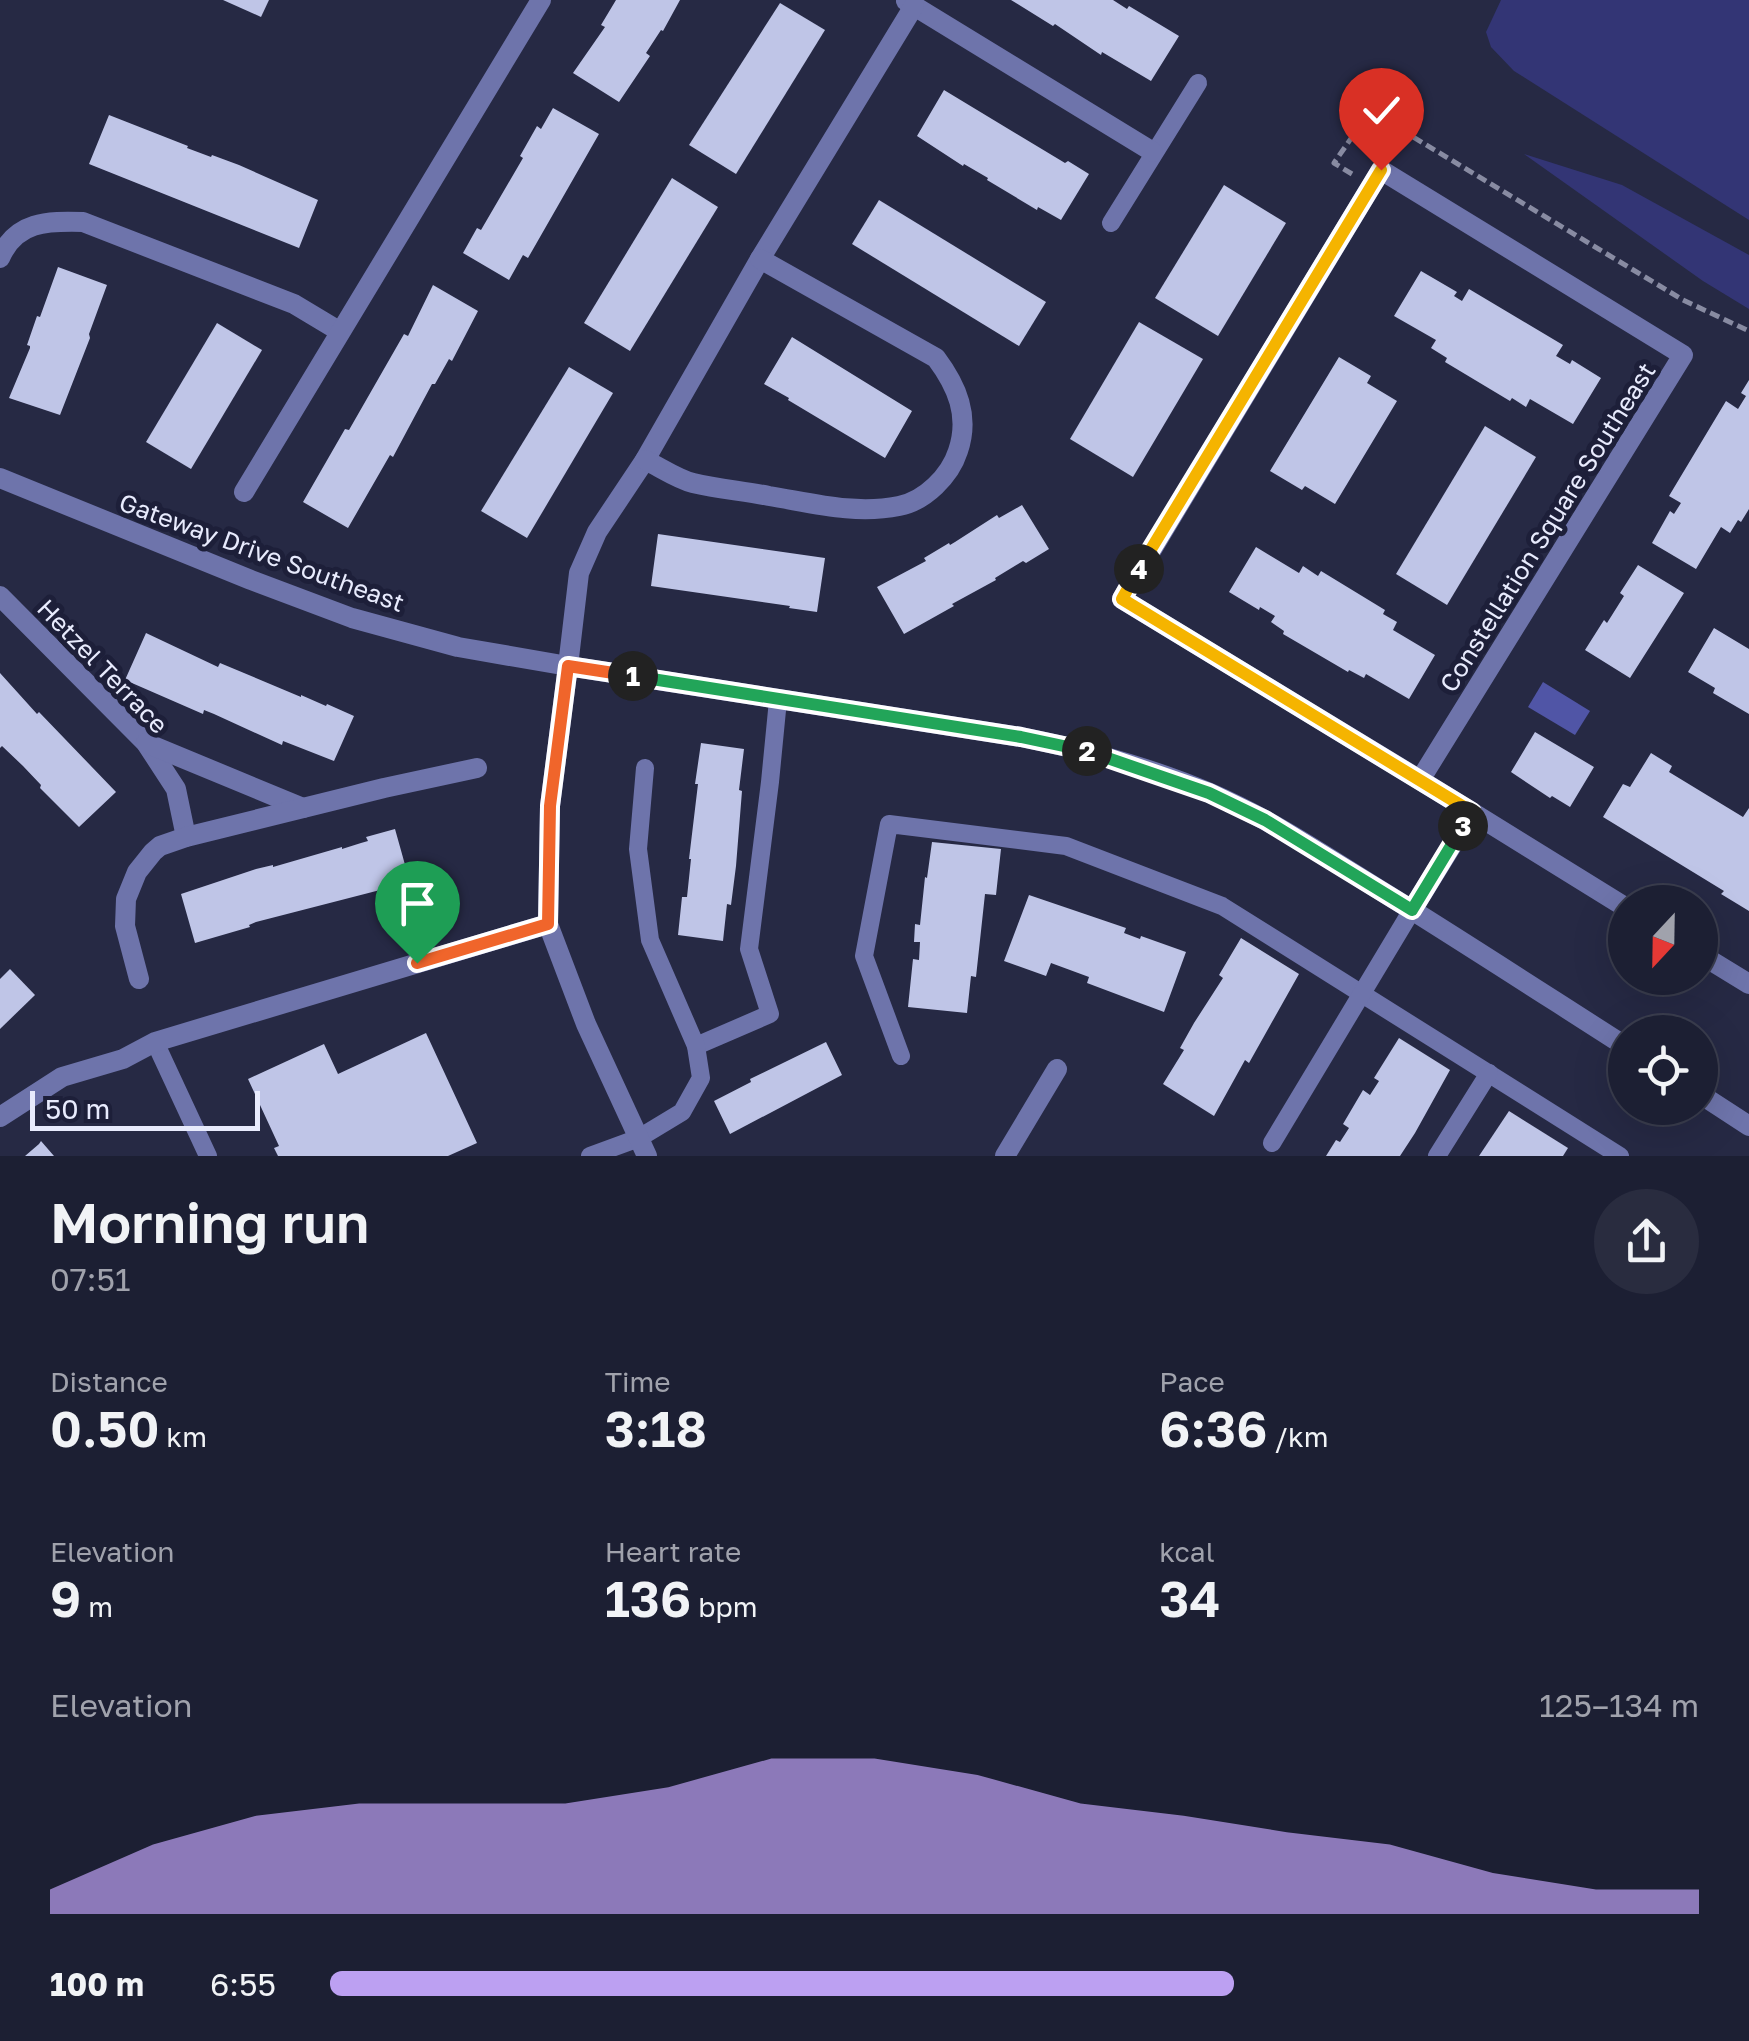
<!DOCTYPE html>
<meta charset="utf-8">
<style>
body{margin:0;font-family:"Golos Text",sans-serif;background:#292c3f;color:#f1f3f6;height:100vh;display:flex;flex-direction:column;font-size:38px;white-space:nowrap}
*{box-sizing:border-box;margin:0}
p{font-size:32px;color:#a0a2ac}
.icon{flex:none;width:55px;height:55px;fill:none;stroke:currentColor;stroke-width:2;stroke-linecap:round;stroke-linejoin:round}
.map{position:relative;height:1156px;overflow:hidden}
.sheet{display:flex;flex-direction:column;background:#1c1f33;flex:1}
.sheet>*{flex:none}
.needle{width:65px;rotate:202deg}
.controls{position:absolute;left:1608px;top:885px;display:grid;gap:20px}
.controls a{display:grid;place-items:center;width:110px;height:110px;border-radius:50%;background:#1c1f33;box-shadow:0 10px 40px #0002,0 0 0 2px #3a3d4e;font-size:50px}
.scale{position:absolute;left:30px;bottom:25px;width:230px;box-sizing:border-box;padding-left:10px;border:5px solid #e8ebfd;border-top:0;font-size:28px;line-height:35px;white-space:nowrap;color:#e8ebfd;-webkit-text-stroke:8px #1d1f39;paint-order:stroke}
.pin{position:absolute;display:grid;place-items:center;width:85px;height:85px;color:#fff;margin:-102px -42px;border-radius:50% 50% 50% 0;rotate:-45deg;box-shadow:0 0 10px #0007}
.pin .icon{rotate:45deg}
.km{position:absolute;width:50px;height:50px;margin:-25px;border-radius:50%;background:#222;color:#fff;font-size:28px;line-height:50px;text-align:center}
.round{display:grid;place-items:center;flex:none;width:105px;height:105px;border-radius:52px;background:#292c3f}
.summary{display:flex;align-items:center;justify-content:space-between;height:170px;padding:0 50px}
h1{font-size:55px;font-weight:600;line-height:75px}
.stats{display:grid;grid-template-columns:repeat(3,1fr);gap:15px;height:170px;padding:10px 50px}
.stats div{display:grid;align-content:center}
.stats b{font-size:50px;font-weight:600}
.stats small{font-size:28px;font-weight:400}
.stats p{font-size:28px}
.chart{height:280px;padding:20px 50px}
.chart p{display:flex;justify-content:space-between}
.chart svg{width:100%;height:180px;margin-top:10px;fill:#bca0f2;opacity:.7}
ul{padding:0 50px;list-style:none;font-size:32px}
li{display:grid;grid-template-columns:160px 120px 1fr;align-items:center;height:75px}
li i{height:25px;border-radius:12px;background:#bca0f2}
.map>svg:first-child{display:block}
.green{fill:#333575}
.water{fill:#5055a6}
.building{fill:#bfc5e7}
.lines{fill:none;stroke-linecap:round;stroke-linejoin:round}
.path{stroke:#888ba2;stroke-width:5;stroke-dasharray:10 5;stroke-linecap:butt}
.service{stroke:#6e74ab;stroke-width:18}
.minor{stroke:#6e74ab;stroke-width:20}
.tertiary{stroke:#6e74ab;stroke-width:20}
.split-1-casing{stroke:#fff;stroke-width:20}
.split-2-casing{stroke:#fff;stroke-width:20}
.split-3-casing{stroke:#fff;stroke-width:20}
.split-4-casing{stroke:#fff;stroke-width:20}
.split-5-casing{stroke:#fff;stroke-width:20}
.split-1{stroke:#f0652b;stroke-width:12}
.split-2{stroke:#22a559;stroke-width:12}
.split-3{stroke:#22a559;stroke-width:12}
.split-4{stroke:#f5b400;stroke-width:12}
.split-5{stroke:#f5b400;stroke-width:12}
.labels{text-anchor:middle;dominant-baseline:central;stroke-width:10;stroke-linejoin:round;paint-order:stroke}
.street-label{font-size:25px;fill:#e8ebfd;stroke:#1d1f39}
</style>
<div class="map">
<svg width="1749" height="1156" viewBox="0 0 1749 1156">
<rect width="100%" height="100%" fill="#262944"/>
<!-- green -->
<g class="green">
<polygon points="1501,0 1749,0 1749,220 1514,71 1491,47 1486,32"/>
<polygon points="1524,154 1622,185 1749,255 1749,309 1703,281"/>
</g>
<!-- water -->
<polygon class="water" points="1543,682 1590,711 1575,735 1528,707"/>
<!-- building -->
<g class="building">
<polygon points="223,0 269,0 261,17"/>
<polygon points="616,0 680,0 663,31 661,30 646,53 650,56 619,102 573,73 605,27 601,25"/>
<polygon points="1011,0 1113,0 1127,9 1129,6 1179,36 1151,81 1102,52 1101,55 1098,53 1055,24 1053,26"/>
<polygon points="780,3 825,30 736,174 689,145"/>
<polygon points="944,90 1065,163 1068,161 1089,174 1061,220 1038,207 1037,210 987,180 988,178 964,164 963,166 917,136"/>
<polygon points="553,108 599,134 528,258 523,255 509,280 463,253 477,228 481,230 523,158 520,156 537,126 541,129"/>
<polygon points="109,115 188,146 187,148 211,157 212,155 239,165 318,200 299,248 89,164"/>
<polygon points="672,178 718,207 630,351 584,323"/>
<polygon points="1224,185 1286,223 1218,336 1155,298"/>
<polygon points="879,200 1046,302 1019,346 852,244"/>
<polygon points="58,267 107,285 89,334 90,338 60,415 9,398 30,348 30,346 27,345 37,316 40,317"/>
<polygon points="1421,271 1457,292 1454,296 1462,301 1469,289 1563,345 1556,356 1558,357 1570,364 1572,360 1601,378 1573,424 1530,399 1526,407 1512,398 1510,401 1445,362 1447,358 1431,348 1436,340 1394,316"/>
<polygon points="433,285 478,311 452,361 449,359 435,384 432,384 393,457 390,455 348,528 303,502 345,429 349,430 404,334 408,336"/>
<polygon points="1139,322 1203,359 1133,477 1070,439"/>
<polygon points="217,323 262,350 191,469 146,442"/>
<polygon points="792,337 912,411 885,458 788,400 789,398 764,384"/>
<polygon points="1339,357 1371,376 1367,383 1397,401 1335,504 1305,486 1302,490 1270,471"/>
<polygon points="569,367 613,393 527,538 481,511"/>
<polygon points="1749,380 1749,509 1741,522 1738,520 1730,533 1721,527 1696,569 1652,543 1670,511 1674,514 1681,503 1669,496 1726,401 1738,409 1746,396 1741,393"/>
<polygon points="1485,426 1536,457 1447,605 1396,574"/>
<polygon points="1022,505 1049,549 1026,563 1023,561 995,578 996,580 952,604 954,606 904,634 877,587 926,561 924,558 949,543 950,545 955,542 997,515 999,518"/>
<polygon points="658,534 825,558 817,612 789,608 790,606 651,586"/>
<polygon points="1256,547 1299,573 1303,566 1318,576 1321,571 1385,610 1383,614 1397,622 1393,630 1435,655 1409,699 1366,674 1364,678 1349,670 1348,672 1283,634 1284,631 1271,622 1275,616 1260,607 1259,610 1229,592"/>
<polygon points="1638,565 1684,593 1630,678 1585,650 1604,620 1607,623 1624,596 1620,593"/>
<polygon points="1714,628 1749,649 1749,714 1713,693 1715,688 1688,672"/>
<polygon points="146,633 218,667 220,663 301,697 301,695 326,706 327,704 354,716 334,761 283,741 282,745 214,714 204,710 203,714 125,680"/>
<polygon points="0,673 37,714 39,712 116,792 79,827 40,788 41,785 23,766 2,746 0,748"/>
<polygon points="1535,732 1594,767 1570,807 1552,796 1550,798 1511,772"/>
<polygon points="701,743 744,749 739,790 742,791 736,866 731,905 727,904 723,941 678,935 682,897 687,897 691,859 689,859 698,784 695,784"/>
<polygon points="1651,753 1672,766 1669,772 1743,817 1749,808 1749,911 1721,894 1724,891 1603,817 1623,784 1630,787"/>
<polygon points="395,829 409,879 383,886 384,889 256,922 249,925 250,927 195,943 181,894 256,869 273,865 273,867 342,847 342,849 361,843 368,841 366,837"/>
<polygon points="932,842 1001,849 996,895 985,894 976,977 971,976 967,1013 908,1007 913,959 919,960 920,942 914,942 915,924 920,925 925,877 927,878"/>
<polygon points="1029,895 1126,928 1124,933 1140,939 1141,936 1186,952 1164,1012 1087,983 1089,977 1051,963 1046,976 1004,961"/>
<polygon points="1241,938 1299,974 1249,1063 1245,1060 1214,1116 1163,1084 1184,1050 1180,1048 1194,1023 1223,978 1219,975"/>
<polygon points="10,969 35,995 0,1029 0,979"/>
<polygon points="426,1033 477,1143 448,1156 278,1156 274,1148 279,1146 248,1079 324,1044 338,1074"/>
<polygon points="1399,1038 1450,1070 1415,1133 1400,1156 1326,1156 1336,1140 1340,1142 1349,1128 1343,1124 1363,1090 1370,1095 1379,1081 1374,1078"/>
<polygon points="826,1042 842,1075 730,1134 714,1101 751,1082 750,1079"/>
<polygon points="1509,1111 1568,1148 1563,1156 1479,1156"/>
<polygon points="41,1141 54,1156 25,1156 39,1144"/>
</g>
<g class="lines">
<!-- path -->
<polyline class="path" points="1352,174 1334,163 1370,111 1683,300 1749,331"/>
<!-- service -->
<g class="service">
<polyline points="1111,223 1198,83"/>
<polyline points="155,1042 208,1156"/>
<polyline points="696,1046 770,1014 749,949 770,782 778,700"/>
<polyline points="901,1056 864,956 889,824 1066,846 1222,906 1620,1156"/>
<polyline points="1272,1143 1412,910"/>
<polyline points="590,1156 639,1138 682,1112 701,1078 696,1046 650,940 638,849 645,768"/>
<polyline points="1437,1156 1489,1073"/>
</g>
<!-- minor -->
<g class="minor">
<polyline points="906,1 1153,152"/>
<path d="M914 6 760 259 645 460 597 532 579 573 568 666 1021 737C1086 750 1149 767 1210 793 1268 818 1321 853 1375 887 1459 939 1542 993 1625 1046"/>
<path d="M0 258C16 221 47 221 83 222L294 304 339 331"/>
<path d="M645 460C660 467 677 479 693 483 718 489 744 491 769 496 812 503 855 515 899 506 925 501 950 476 958 451 970 416 957 386 936 358L760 259"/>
<polyline points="244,492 541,0"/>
<polyline points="0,596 146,743 176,789 186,837"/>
<polyline points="146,743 303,808"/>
<polyline points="1420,780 1683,355 1381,170 1122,599 1420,780 1625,907"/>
<polyline points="1412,910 1472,813"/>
<polyline points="1700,954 1749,984"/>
<polyline points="139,979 125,926 126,899 137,872 153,852 160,846 186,837 384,788 477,768"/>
<polyline points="1700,1094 1749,1126"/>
<polyline points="0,1117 62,1077 123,1059 155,1042 548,924"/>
<polyline points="1005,1156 1057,1069"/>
</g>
<!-- tertiary -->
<polyline class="tertiary" points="0,478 251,580 352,618 458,647 568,666 550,806 548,924 586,1024 647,1156"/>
</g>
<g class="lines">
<defs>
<polyline id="split-1" points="417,963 548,924 550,806 568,666 633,676"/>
<polyline id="split-2" points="633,676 1021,737 1087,751"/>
<polyline id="split-3" points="1087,751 1209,793 1265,820 1412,910 1463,826"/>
<polyline id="split-4" points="1139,569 1122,599 1472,812 1463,826"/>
<polyline id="split-5" points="1139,569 1381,170"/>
</defs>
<!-- split-1 casing -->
<use href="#split-1" class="split-1-casing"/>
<!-- split-2 casing -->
<use href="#split-2" class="split-2-casing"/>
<!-- split-3 casing -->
<use href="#split-3" class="split-3-casing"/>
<!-- split-4 casing -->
<use href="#split-4" class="split-4-casing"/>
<!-- split-5 casing -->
<use href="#split-5" class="split-5-casing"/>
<!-- split-1 -->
<use href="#split-1" class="split-1"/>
<!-- split-2 -->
<use href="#split-2" class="split-2"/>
<!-- split-3 -->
<use href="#split-3" class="split-3"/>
<!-- split-4 -->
<use href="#split-4" class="split-4"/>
<!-- split-5 -->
<use href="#split-5" class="split-5"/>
</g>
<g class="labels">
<!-- street labels -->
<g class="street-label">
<text transform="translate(1547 527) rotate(-58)">Constellation Square Southeast</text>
<text transform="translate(262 552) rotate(20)">Gateway Drive Southeast</text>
<text transform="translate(103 666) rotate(46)">Hetzel Terrace</text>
</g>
</g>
</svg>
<div class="controls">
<a><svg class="needle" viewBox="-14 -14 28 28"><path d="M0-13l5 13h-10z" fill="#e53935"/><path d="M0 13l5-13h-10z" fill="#a0a2ac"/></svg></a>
<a><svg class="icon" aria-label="locate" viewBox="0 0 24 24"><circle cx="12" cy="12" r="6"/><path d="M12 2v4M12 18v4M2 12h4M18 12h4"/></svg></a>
</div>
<div class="scale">50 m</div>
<div class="pin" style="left:417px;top:963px;background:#1e9e55"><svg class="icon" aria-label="arrive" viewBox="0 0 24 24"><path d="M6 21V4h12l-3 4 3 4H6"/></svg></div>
<div class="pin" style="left:1381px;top:170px;background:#d93025"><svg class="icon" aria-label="check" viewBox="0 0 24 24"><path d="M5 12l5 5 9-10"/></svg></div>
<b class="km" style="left:633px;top:676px">1</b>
<b class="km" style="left:1087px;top:751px">2</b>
<b class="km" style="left:1463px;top:826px">3</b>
<b class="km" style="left:1139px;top:569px">4</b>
</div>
<section class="sheet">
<div class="summary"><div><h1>Morning run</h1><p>07:51</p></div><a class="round"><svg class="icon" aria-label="share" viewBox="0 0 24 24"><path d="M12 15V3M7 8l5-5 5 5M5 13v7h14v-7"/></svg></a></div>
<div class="stats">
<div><p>Distance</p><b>0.50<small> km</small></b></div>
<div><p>Time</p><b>3:18</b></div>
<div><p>Pace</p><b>6:36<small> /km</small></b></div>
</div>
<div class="stats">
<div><p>Elevation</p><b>9<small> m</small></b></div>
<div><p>Heart rate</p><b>136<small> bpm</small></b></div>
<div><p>kcal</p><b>34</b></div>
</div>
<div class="chart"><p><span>Elevation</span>125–134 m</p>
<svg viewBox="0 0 160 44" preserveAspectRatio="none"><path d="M0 44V38L10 27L20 20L30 17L40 17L50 17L60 13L70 6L80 6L90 10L100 17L110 20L120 24L130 27L140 34L150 38L160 38V44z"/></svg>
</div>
<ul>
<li><b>100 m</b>6:55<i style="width:66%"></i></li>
</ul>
</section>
